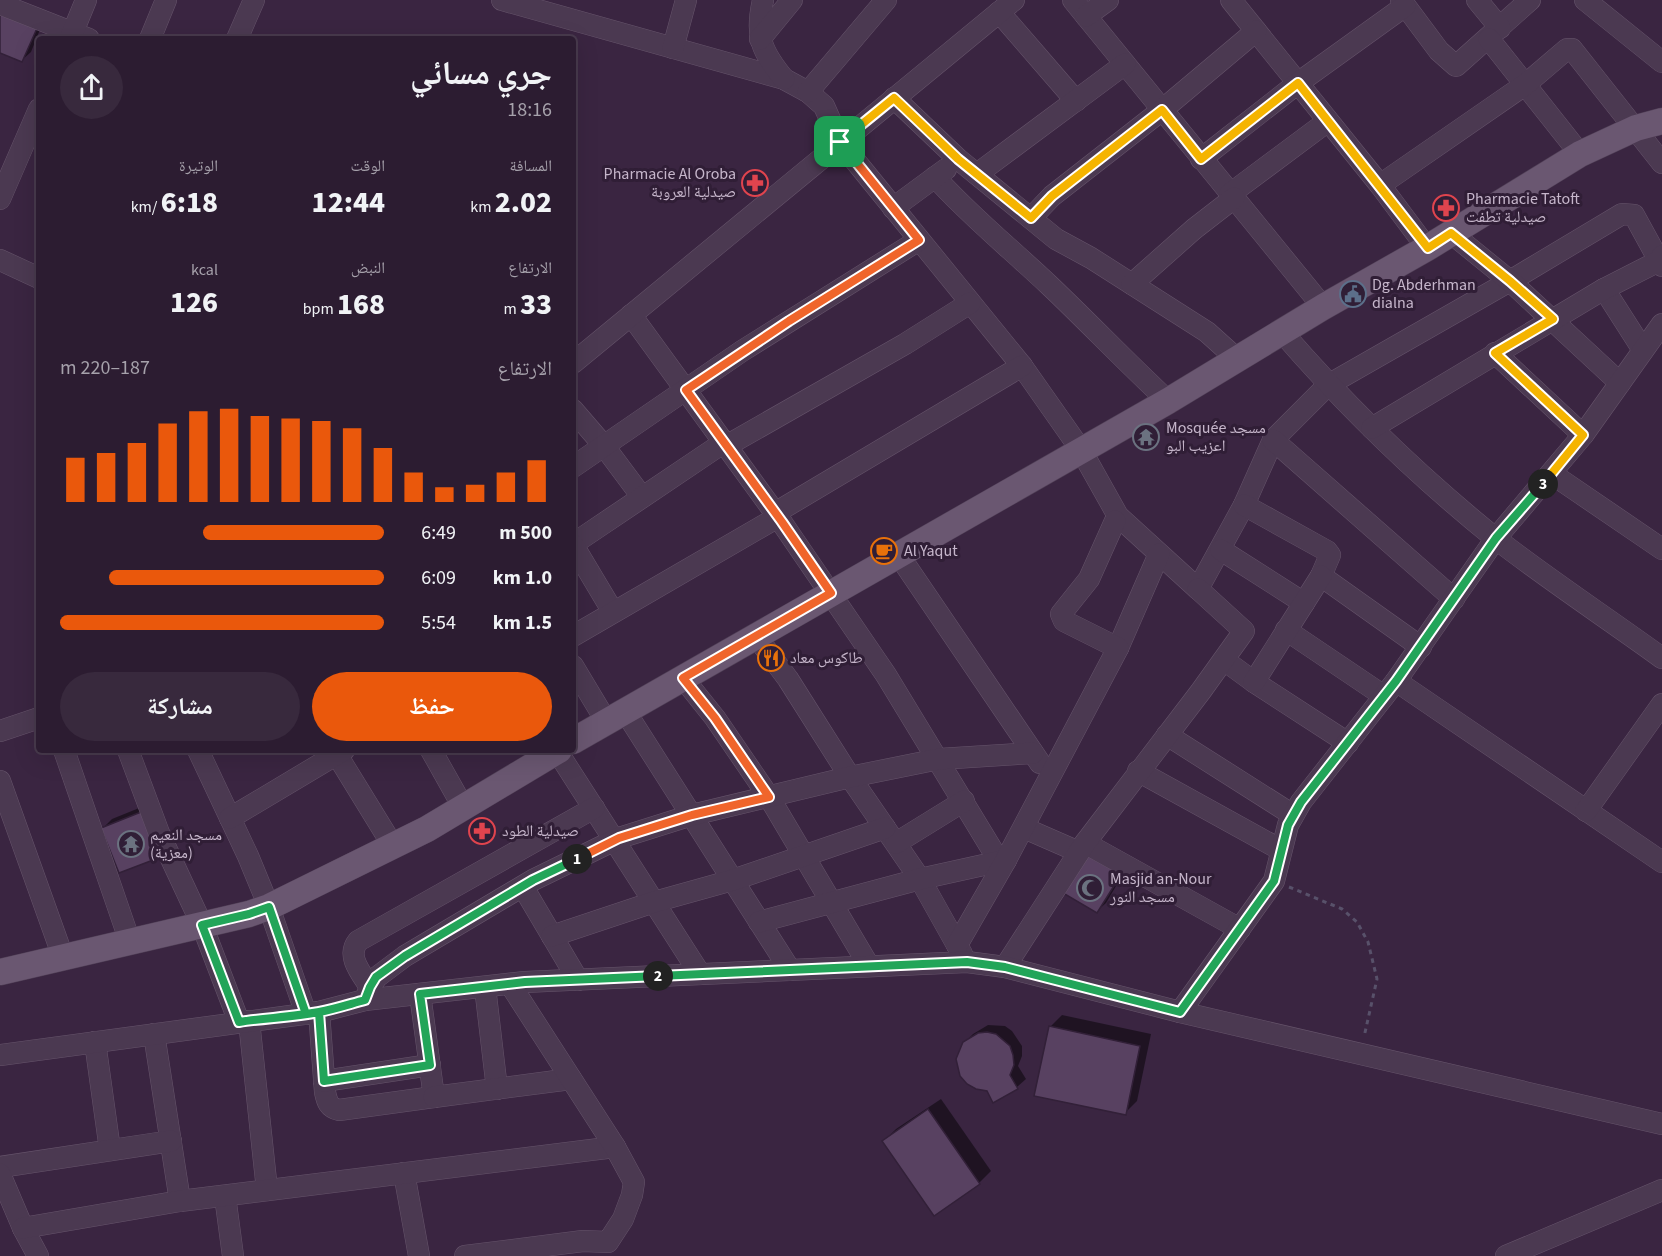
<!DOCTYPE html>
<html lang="ar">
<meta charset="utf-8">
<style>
body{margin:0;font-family:"Source Sans 3","Noto Naskh Arabic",sans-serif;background:#38293d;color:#f1f3f6;direction:rtl;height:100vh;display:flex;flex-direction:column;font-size:22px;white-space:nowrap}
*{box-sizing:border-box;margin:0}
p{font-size:20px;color:#a6a1ab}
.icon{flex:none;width:33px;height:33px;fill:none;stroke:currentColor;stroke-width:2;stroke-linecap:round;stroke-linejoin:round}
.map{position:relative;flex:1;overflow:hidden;direction:ltr}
.side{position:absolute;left:36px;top:36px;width:540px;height:717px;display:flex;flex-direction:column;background:#2c1c31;border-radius:6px;box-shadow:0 6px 24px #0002,0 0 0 2px #483a4d;direction:rtl}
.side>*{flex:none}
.pin{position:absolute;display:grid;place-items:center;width:51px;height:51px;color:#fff;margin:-26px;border-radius:12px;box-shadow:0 3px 9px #0006}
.km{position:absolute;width:30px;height:30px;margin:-15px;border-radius:50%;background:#222;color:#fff;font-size:16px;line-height:30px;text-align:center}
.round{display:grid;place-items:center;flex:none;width:63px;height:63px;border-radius:32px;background:#38293d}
.head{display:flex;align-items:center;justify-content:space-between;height:102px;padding:0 24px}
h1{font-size:33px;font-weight:800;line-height:45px}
.figures{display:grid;grid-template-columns:repeat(3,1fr);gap:9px;height:102px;padding:6px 24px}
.figures div{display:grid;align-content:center}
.figures b{font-size:30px;font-weight:800}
.figures small{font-size:16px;font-weight:400}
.figures p{font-size:16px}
.chart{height:168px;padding:12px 24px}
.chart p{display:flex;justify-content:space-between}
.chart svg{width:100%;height:108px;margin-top:6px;stroke:#ea580c;stroke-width:6}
.button{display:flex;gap:12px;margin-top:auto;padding:12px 24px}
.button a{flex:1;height:69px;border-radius:36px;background:#ea580c;color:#fff;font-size:24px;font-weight:800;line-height:69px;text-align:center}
.button a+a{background:#38293d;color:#f1f3f6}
ul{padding:0 24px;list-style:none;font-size:20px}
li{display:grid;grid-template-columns:96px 72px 1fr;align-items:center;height:45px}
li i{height:15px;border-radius:8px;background:#ea580c}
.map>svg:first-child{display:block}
.shadow{fill:#0007}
.building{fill:#584161;stroke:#322038;stroke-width:1.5}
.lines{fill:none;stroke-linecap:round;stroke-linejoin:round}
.minor-casing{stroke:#66546b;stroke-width:22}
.major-casing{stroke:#514057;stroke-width:27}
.path{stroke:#58516a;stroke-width:3;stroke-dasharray:4.5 4.5;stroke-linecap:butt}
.minor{stroke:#4b3951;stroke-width:21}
.major{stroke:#6a5771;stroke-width:26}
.split-1-casing{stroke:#fff;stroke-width:12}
.split-2-casing{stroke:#fff;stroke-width:12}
.split-3-casing{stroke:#fff;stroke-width:12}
.split-4-casing{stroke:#fff;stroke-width:12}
.split-1{stroke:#f0652b;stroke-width:8}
.split-2{stroke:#22a559;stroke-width:8}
.split-3{stroke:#22a559;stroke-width:8}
.split-4{stroke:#f5b400;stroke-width:8}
.labels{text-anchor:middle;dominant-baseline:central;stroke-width:6;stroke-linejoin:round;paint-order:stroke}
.poi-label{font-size:16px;fill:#c6b6cb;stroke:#301e36;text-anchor:start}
</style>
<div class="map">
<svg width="1662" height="1256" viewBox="0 0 1662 1256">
<rect width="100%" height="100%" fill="#3a2541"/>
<!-- shadow -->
<g class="shadow">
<polygon points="45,17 31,52 22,60 0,52 0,18"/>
<polygon points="149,804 168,847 103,828 112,819"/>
<polygon points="1129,864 1106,903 1097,911 1065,892"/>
<polygon points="1062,1015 1151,1034 1137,1101 1125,1113 1050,1027"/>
<polygon points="988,1025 1005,1026 1012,1031 1022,1046 1022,1056 1018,1066 1026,1079 1017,1087 994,1101 988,1089 957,1059 964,1043 973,1034"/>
<polygon points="941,1099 991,1171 979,1183 934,1214 884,1141 896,1129"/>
</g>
<!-- building -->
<g class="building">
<polygon points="0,14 38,26 22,62 0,53"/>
<polygon points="141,812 161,857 119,873 101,828"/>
<polygon points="1087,854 1122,873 1097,913 1063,893"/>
<polygon points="1049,1026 1140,1046 1126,1115 1034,1096"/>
<polygon points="987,1032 996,1034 1010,1046 1013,1055 1014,1065 1010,1075 1018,1089 993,1103 987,1091 976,1089 967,1084 960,1076 956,1059 963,1042 978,1033"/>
<polygon points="928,1109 980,1184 934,1216 882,1141"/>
</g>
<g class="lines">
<defs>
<g id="minor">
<polyline points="502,0 784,79 808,92 824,106 840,142 1022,366 1081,450 1118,516 1198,589 1244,505 1273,440 1328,385 1510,281 1622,214 1634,215 1662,266"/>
<path d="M763 0C755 36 761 51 784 79"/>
<polyline points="1073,0 1323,307"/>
<polyline points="1231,0 1380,185 1427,248"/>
<polyline points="1401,0 1439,51 1456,66 1530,0"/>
<polyline points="1477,0 1500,28"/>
<polyline points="1585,0 1662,62"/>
<polyline points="0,4 89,39"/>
<polyline points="999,12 1076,101"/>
<polyline points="1086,16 1108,0"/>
<polyline points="70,39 86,0"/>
<polyline points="150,39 166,0"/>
<polyline points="237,39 254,0"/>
<polyline points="760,39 792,0"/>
<polyline points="1489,39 1580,154"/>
<polyline points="673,48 686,0"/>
<polyline points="808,92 886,0"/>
<polyline points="894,98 958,159 1056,239 1091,258 1207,332 1237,359"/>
<polyline points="1201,159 1298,83 1405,6"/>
<polyline points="977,174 1125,64"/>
<path d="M935 177C970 216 1011 249 1049 285 1089 323 1127 363 1168 401"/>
<polyline points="1380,185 1526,84 1567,49 1572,49 1662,163"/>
<polyline points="1230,194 1328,121"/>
<polyline points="0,199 39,109"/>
<polyline points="893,208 946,169"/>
<polyline points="1031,218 1052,196 1162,110 1256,31"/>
<polyline points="1451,233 1510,281 1620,383"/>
<polyline points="0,260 39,278"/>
<polyline points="1132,284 1194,229 1234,198"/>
<polyline points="1604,289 1643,350"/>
<polyline points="631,315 778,517"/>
<path d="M1282 332C1347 407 1418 476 1495 538 1549 580 1607 618 1662 658"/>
<polyline points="1495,353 1583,435"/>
<polyline points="573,363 1014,0"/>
<polyline points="573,410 604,446 642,497"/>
<polyline points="1372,428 1604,289 1659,261 1662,256"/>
<polyline points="1273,440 1454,599"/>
<polyline points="726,446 905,344 970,303"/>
<polyline points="573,467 742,351 919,240"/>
<polyline points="1552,474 1662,549"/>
<polyline points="1244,505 1327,551 1330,555 1321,576 1421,647"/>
<polyline points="775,513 1022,366"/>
<polyline points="573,544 723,443"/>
<polyline points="573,545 613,612"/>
<polyline points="1221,550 1304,603"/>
<polyline points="898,554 1040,763"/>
<polyline points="1286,630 1384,696"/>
<polyline points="573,636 778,517 886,675 999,861"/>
<polyline points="756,636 788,679 850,777 920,879 962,954"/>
<polyline points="1118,648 1159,554"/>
<polyline points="1224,660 1254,682 1348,743"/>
<polyline points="573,666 606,721"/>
<polyline points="683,678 715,718 769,797 869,966"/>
<polyline points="1396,681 1662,862"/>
<polyline points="1254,682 1321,576"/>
<polyline points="625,711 790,970"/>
<polyline points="0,731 39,718"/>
<polyline points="1167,735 1293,815"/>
<polyline points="64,750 130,942"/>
<polyline points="128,750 159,833 202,925 239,1022"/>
<polyline points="198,750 248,856 269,907 306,1014"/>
<polyline points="334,750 393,846"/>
<polyline points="431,750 463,807"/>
<polyline points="557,751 700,974"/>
<polyline points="1138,771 1281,850"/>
<polyline points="0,781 63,957"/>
<polyline points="1586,811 1662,704"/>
<polyline points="230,818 344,750"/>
<polyline points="1024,828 1079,852"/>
<polyline points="896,843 964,801"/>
<polyline points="1085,843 1240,929"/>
<polyline points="523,887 578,980"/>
<polyline points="759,922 920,879 1006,860"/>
<polyline points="552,936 654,902 733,880 885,828"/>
<polyline points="957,945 1006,860 1118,648 1064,621 1061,614 1089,579 1115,521"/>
<polyline points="1005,967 1085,843 1201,691 1244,631 1198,589"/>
<path d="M370 987C361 973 346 956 358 941L594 808"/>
<polyline points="485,987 497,1089"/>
<polyline points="365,1000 370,987 377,977 405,956 533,880 619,838 692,815 850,777 939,759 1033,753"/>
<path d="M319 1012 325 1092C327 1102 329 1108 339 1110L434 1097 420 994"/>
<polyline points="1180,1012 1274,881 1288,825 1301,802 1396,681 1496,538 1583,435 1662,324"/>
<polyline points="249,1021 267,1190"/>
<polyline points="154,1034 180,1201"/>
<polyline points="95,1042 110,1150"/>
<polyline points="0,1055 319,1012 365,1000 525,982 967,962 1005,967 1180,1012 1662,1124"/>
<polyline points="324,1081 430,1065"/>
<polyline points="434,1097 571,1079"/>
<polyline points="0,1167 171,1141"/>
<polyline points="404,1173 419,1256"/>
<polyline points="0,1174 23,1228 38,1256"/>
<polyline points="225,1196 233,1256"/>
<polyline points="23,1228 180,1201 615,1147"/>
<polyline points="465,1256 583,1241 608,1242 623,1219 632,1195 634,1182 615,1147 510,984"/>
<polyline points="1506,1256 1662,1190"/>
</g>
<g id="major">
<polyline points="573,741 1168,401 1323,307 1427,248 1580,154 1636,128 1662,121"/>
<polyline points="0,972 249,914 269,907 427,829 559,750"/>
</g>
</defs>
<!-- minor casing -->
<use href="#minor" class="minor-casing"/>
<!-- major casing -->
<use href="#major" class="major-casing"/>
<!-- path -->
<polyline class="path" points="1289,887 1342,909 1357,922 1368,942 1377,979 1364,1037"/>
<!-- minor -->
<use href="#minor" class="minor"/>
<!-- major -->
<use href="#major" class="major"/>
</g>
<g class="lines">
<defs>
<polyline id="split-1" points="577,859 619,838 692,815 769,797 715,718 683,678 831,593 782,522 686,390 789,321 919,240 840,142"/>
<path id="split-2" d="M577 859 533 880 405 956 376 977 370 987 365 1000C350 1004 335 1009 319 1012 293 1017 265 1018 239 1022L202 925 249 914 269 907 306 1014 319 1012 324 1081 430 1065 420 994 525 982 658 976"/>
<polyline id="split-3" points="658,976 967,962 1005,967 1180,1012 1274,881 1288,825 1301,802 1396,681 1496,538 1543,484"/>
<polyline id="split-4" points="840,142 894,98 958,159 1031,218 1052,196 1162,110 1201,159 1298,83 1428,248 1451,233 1510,281 1553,319 1495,353 1583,435 1543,484"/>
</defs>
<!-- split-1 casing -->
<use href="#split-1" class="split-1-casing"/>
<!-- split-2 casing -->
<use href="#split-2" class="split-2-casing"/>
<!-- split-3 casing -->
<use href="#split-3" class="split-3-casing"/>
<!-- split-4 casing -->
<use href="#split-4" class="split-4-casing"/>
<!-- split-1 -->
<use href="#split-1" class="split-1"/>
<!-- split-2 -->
<use href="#split-2" class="split-2"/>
<!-- split-3 -->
<use href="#split-3" class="split-3"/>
<!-- split-4 -->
<use href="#split-4" class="split-4"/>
</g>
<!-- icons -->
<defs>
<symbol id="pharmacy-ring" viewBox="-11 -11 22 22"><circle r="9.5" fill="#301e36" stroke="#e0444e" stroke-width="1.5"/><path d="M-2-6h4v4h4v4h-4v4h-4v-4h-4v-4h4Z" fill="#e0444e"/></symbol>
<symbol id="civic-ring" viewBox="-11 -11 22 22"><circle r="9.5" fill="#301e36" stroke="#5c6f8a" stroke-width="1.5"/><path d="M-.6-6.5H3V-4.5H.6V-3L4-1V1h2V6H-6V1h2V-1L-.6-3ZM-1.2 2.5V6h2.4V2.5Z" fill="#5c6f8a"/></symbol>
<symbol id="temple-ring" viewBox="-11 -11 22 22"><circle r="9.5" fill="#301e36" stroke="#6b7280" stroke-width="1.5"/><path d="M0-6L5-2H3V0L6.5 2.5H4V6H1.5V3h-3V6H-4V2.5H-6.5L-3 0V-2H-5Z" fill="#6b7280"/></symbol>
<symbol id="cafe-ring" viewBox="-11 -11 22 22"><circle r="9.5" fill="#301e36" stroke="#e8710a" stroke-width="1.5"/><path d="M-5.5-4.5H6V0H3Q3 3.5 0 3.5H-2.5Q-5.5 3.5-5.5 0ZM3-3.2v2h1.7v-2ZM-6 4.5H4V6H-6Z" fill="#e8710a"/></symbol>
<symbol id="restaurant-ring" viewBox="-11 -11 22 22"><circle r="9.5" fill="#301e36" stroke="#e8710a" stroke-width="1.5"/><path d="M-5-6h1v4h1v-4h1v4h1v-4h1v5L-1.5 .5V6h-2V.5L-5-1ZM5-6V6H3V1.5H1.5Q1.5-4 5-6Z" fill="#e8710a"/></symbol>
<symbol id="mosque-ring" viewBox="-11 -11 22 22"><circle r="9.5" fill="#301e36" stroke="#6b7280" stroke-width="1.5"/><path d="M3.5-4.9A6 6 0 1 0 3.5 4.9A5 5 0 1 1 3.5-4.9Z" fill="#6b7280"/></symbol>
</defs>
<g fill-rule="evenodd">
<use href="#pharmacy-ring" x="740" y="168" width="30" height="30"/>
<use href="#pharmacy-ring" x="1431" y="193" width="30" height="30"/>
<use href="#civic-ring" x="1338" y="279" width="30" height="30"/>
<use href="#temple-ring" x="1131" y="422" width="30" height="30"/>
<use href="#cafe-ring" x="869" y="536" width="30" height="30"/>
<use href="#restaurant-ring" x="756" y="643" width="30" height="30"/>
<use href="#pharmacy-ring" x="467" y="816" width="30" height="30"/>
<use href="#temple-ring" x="116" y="829" width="30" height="30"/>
<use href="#mosque-ring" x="1075" y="873" width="30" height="30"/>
</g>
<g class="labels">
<!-- poi labels -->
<g class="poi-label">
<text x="736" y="174" text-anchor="end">Pharmacie Al Oroba<tspan x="736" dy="18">صيدلية العروبة</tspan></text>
<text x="1466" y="199">Pharmacie Tatoft<tspan x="1466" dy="18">صيدلية تطفت</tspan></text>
<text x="1372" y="285">Dg. Abderhman<tspan x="1372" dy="18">dialna</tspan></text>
<text x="1166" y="428">Mosquée مسجد<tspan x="1166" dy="18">اعزيب البو</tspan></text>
<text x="904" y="551">Al Yaqut</text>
<text x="790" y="658">طاكوس معاد</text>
<text x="502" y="831">صيدلية الطود</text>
<text x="150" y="835">مسجد النعيم<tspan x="150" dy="18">(معزية)</tspan></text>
<text x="1110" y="879">Masjid an-Nour<tspan x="1110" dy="18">مسجد النور</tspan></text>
</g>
</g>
</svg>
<div class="pin" style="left:840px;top:142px;background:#1e9e55"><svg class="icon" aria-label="arrive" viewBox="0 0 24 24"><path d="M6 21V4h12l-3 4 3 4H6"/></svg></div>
<b class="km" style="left:577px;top:859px">1</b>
<b class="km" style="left:658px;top:976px">2</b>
<b class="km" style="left:1543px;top:484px">3</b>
<section class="side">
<div class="head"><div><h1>جري مسائي</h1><p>18:16</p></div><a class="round"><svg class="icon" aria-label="share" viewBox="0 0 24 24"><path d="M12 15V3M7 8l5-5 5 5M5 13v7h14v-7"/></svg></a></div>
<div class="figures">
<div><p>المسافة</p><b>2.02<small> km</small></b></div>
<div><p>الوقت</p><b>12:44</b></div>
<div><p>الوتيرة</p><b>6:18<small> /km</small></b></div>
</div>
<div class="figures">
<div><p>الارتفاع</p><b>33<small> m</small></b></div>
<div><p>النبض</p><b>168<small> bpm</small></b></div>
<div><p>kcal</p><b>126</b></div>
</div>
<div class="chart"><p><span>الارتفاع</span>187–220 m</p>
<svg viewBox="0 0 160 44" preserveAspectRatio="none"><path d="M5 44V26M15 44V24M25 44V20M35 44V12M45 44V7M55 44V6M65 44V9M75 44V10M85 44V11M95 44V14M105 44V22M115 44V32M125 44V38M135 44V37M145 44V32M155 44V27"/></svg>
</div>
<ul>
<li><b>500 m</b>6:49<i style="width:56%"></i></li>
<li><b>1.0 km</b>6:09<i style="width:85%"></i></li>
<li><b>1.5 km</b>5:54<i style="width:100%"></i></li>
</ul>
<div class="button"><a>حفظ</a><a>مشاركة</a></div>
</section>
</div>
